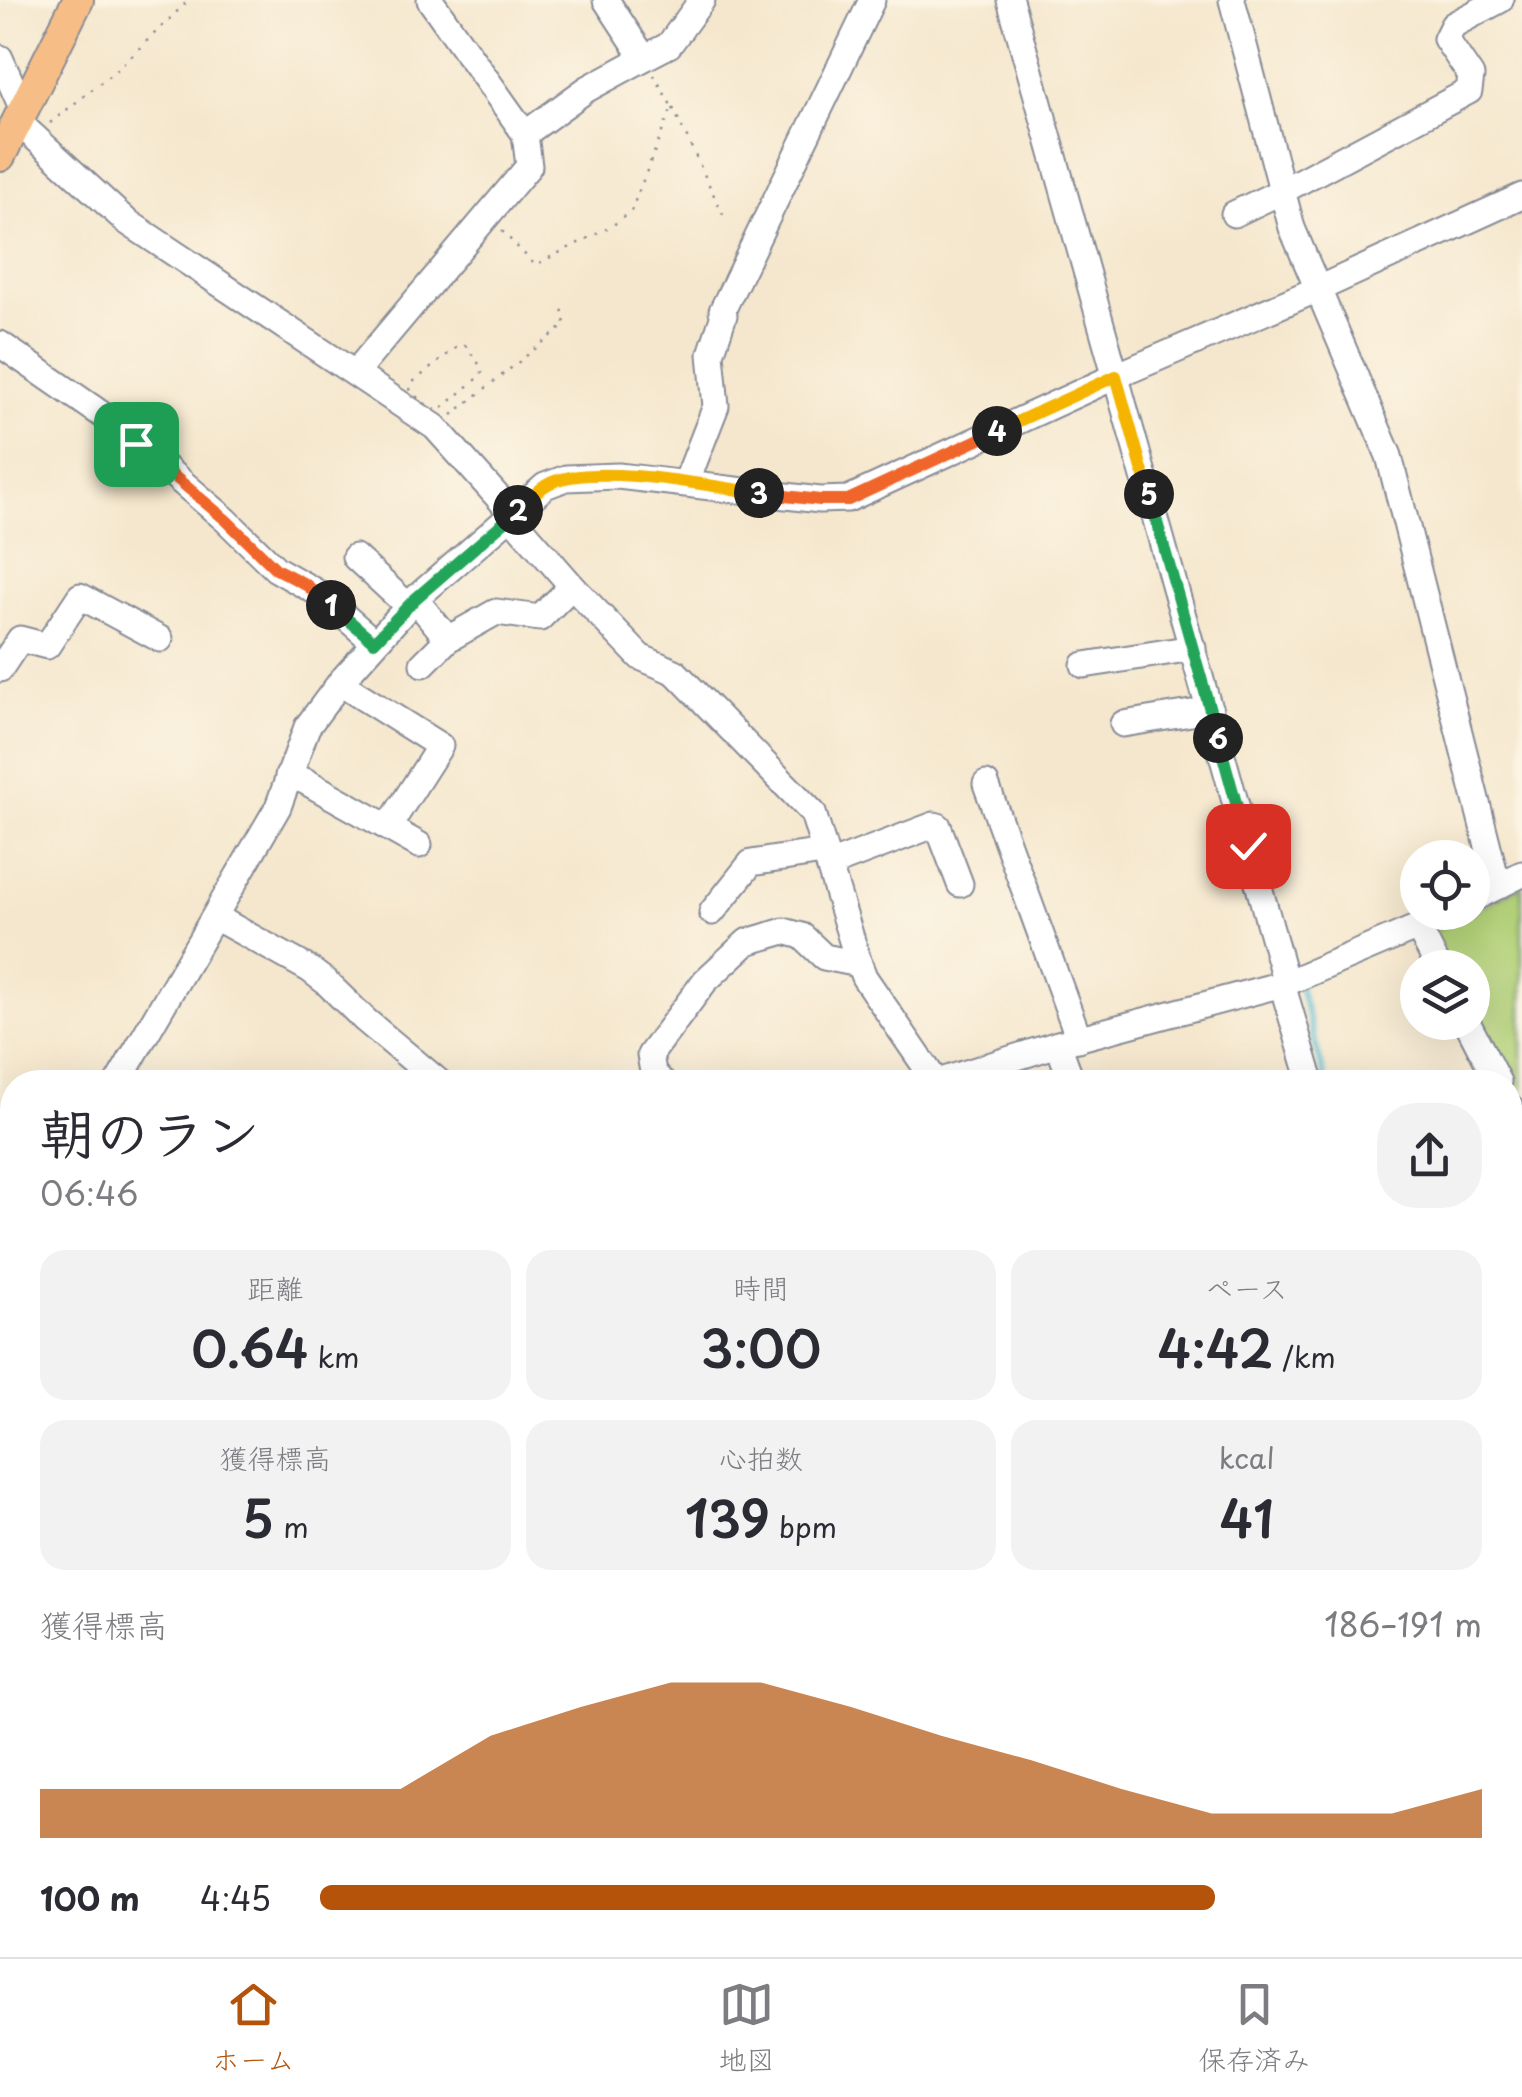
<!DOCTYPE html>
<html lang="ja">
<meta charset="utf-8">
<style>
body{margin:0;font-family:"Playpen Sans","Klee One",sans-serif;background:#f2f2f3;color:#2b2b33;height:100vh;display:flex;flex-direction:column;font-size:38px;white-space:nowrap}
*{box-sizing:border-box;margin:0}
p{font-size:32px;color:#7c7c81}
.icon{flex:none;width:55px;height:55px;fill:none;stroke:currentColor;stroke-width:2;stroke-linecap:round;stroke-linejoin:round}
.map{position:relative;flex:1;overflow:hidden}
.panel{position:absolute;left:0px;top:1070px;width:1522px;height:888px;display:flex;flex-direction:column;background:#fff;border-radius:40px 40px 0 0;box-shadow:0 10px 40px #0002}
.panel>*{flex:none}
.tools{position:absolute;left:1400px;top:840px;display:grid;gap:20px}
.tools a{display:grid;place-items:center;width:90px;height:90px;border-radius:50%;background:#fff;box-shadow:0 10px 40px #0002;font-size:50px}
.pin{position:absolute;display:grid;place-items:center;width:85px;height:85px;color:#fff;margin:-42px;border-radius:20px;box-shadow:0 5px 15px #0006}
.km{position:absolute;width:50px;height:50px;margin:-25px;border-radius:50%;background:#222;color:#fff;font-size:28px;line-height:50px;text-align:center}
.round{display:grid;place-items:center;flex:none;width:105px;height:105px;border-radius:40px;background:#f2f2f3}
.head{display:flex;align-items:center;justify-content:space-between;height:170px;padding:0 40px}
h1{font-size:55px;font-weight:600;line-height:75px}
.stats{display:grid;grid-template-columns:repeat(3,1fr);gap:15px;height:170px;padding:10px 40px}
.stats div{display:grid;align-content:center;border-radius:25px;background:#f2f2f3;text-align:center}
.stats b{font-size:50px;font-weight:600}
.stats small{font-size:28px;font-weight:400}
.stats p{font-size:28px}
.chart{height:280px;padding:20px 40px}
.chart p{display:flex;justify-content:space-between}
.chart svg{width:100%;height:180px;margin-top:10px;fill:#b45309;opacity:.7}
ul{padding:0 40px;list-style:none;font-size:32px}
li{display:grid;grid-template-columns:160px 120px 1fr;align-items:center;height:75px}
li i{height:25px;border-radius:12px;background:#b45309}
.tab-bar{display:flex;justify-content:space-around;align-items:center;height:140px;border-top:2px solid #e1e1e2;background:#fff;font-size:28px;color:#7c7c81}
.tab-bar a{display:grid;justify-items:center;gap:5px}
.tab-bar .active{color:#b45309}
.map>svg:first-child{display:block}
.green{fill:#b3d279;stroke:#67806c;stroke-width:2.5}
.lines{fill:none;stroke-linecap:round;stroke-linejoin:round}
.stream{stroke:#5ac1d7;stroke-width:5}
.minor-casing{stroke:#888b96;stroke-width:29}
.major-casing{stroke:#888b96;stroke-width:34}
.path{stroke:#888b96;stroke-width:2.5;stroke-dasharray:2.5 8;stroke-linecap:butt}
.minor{stroke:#fff;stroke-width:25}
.major{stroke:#f6be86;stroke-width:30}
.split-1-casing{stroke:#fff;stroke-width:20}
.split-2-casing{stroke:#fff;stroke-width:20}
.split-3-casing{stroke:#fff;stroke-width:20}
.split-4-casing{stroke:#fff;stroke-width:20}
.split-5-casing{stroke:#fff;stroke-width:20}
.split-6-casing{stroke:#fff;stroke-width:20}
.split-7-casing{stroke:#fff;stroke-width:20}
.split-1{stroke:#f0652b;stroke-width:12}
.split-2{stroke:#22a559;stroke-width:12}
.split-3{stroke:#f5b400;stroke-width:12}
.split-4{stroke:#f0652b;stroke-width:12}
.split-5{stroke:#f5b400;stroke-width:12}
.split-6{stroke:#22a559;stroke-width:12}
.split-7{stroke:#22a559;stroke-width:12}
</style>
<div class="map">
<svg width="1522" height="1957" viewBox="0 0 1522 1957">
<rect width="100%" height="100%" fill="#fcf5e5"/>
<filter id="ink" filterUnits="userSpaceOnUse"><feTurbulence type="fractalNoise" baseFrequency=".01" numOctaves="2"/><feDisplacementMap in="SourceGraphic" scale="20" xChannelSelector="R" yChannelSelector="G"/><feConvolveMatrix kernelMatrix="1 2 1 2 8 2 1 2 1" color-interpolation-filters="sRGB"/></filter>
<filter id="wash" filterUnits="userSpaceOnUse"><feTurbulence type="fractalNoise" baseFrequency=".0048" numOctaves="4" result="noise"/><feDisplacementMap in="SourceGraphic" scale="40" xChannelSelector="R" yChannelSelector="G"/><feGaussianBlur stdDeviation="2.25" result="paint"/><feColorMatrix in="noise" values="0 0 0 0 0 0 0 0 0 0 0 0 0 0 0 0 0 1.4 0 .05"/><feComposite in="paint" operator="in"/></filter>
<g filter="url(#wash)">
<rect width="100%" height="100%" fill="#f5e7cd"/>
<!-- green -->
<polygon class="green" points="1522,885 1522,1109 1473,1014 1472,968 1448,967 1430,934"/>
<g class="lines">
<!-- stream -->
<g class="stream">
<polyline points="1300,988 1326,1082"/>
<polyline points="1510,1556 1520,1575"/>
<polyline points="654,1945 669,1957"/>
</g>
</g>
</g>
<g filter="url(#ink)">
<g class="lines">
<defs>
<g id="minor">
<polyline points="1010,0 1286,983"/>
<polyline points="1232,0 1292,228 1389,456 1498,886"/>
<polyline points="0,58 23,110"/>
<polyline points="644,58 669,45 702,0"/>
<polyline points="17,121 126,221 435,427 513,514"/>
<polyline points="525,134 587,89 644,58 606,0"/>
<polyline points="1234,214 1282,191 1469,91 1471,76 1446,39 1453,25 1500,0"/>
<polyline points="0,344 107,418 226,520 276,569 318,593 374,642"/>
<polyline points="355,373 529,166 525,134 430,0"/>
<polyline points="686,483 716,406 711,354 724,315 722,311 872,0"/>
<polyline points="511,516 572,586 640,657 675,672 813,813 859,964 864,977 936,1082"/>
<polyline points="355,557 408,606"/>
<polyline points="415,599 448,639"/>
<polyline points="423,664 448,639 496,612 540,618 572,586"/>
<polyline points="1084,665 1193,648"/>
<polyline points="0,669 20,639 47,646 80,596 160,639"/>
<polyline points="342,680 351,690 440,746 396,815"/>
<polyline points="1123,724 1210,710"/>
<polyline points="288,776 305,781 419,845"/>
<polyline points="986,784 1079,1039"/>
<polyline points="829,865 934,825 938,826 960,884"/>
<polyline points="1472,899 1522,874"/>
<polyline points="712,912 751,863 823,852"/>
<polyline points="215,917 309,969 326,982 365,1020 439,1082"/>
<polyline points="1418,927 1439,968"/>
<polyline points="1282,984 1311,1082"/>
<polyline points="1467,1022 1498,1082"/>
<polyline points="1058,1044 1072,1082"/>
<polyline points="118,1082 278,807 307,727 342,680 415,599 545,486 566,478 618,476 820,500 848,499 1116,376 1318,289 1522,196"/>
<polyline points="662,1082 653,1072 650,1055 705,981 747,942 784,931 802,936 824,957 859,964"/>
<polyline points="938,1082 1058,1044 1286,983 1418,927 1446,912"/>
<polyline points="1510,1107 1522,1130"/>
<polyline points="0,1147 5,1129"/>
<polyline points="0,1224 12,1229"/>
<polyline points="1510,1272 1522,1266"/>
<polyline points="1510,1371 1522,1365"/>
<polyline points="0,1427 12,1397"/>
<polyline points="1510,1469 1522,1463"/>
<polyline points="0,1507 12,1515"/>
<polyline points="1510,1580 1522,1602"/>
<polyline points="0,1797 12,1813"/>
<polyline points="0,1932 12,1921"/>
<polyline points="111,1945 120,1957"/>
<polyline points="236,1945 248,1957"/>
<polyline points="429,1945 443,1957"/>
<polyline points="1033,1945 1047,1957"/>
<polyline points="1287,1945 1296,1957"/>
<polyline points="1488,1945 1496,1957"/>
<polyline points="355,1957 367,1945"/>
<polyline points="934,1957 945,1945"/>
<polyline points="1184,1957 1185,1945"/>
</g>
<polyline id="major" points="0,156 78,0"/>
</defs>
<!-- minor casing -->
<use href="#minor" class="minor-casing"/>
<!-- major casing -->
<use href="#major" class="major-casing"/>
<!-- path -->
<g class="path">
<polyline points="673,108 726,221"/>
<polyline points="50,123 118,69 189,0"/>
<polyline points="502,231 535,265 612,226 631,211 672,107 654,75"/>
<path d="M465 345 482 368V375L442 408 437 410C428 407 413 396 409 387L413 382 457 347Z"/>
<polyline points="452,415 565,325 562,307"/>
<polyline points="1125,1957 1132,1945"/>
</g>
<!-- minor -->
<use href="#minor" class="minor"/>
<!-- major -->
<use href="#major" class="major"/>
</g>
</g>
<g class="lines" filter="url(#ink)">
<defs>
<polyline id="split-1" points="136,444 226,520 276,569 305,584 331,605"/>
<polyline id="split-2" points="331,605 374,642 415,599 518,510"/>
<path id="split-3" d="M518 510C529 499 541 486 555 481 602 464 708 486 759 493"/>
<polyline id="split-4" points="759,493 820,500 848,500 997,431"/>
<polyline id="split-5" points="997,431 1116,376 1149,494"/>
<polyline id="split-6" points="1149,494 1218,738"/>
<polyline id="split-7" points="1218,738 1248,846"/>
</defs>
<!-- split-1 casing -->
<use href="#split-1" class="split-1-casing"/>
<!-- split-2 casing -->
<use href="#split-2" class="split-2-casing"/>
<!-- split-3 casing -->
<use href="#split-3" class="split-3-casing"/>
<!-- split-4 casing -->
<use href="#split-4" class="split-4-casing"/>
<!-- split-5 casing -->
<use href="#split-5" class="split-5-casing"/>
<!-- split-6 casing -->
<use href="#split-6" class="split-6-casing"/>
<!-- split-7 casing -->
<use href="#split-7" class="split-7-casing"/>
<!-- split-1 -->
<use href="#split-1" class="split-1"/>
<!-- split-2 -->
<use href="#split-2" class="split-2"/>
<!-- split-3 -->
<use href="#split-3" class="split-3"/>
<!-- split-4 -->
<use href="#split-4" class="split-4"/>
<!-- split-5 -->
<use href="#split-5" class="split-5"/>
<!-- split-6 -->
<use href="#split-6" class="split-6"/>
<!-- split-7 -->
<use href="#split-7" class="split-7"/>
</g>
</svg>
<div class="tools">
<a><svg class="icon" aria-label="locate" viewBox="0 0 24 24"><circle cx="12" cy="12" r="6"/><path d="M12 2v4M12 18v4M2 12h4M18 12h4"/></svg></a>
<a><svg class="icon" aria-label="layers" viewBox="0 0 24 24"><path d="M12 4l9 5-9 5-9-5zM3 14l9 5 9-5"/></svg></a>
</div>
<div class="pin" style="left:136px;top:444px;background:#1e9e55"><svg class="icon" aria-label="arrive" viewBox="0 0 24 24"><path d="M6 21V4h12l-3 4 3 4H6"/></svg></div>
<div class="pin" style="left:1248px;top:846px;background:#d93025"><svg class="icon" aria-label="check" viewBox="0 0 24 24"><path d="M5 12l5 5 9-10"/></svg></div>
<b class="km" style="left:331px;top:605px">1</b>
<b class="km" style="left:518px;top:510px">2</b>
<b class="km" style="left:759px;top:493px">3</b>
<b class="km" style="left:997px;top:431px">4</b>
<b class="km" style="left:1149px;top:494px">5</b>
<b class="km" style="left:1218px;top:738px">6</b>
<section class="panel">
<div class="head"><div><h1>朝のラン</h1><p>06:46</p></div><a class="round"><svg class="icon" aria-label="share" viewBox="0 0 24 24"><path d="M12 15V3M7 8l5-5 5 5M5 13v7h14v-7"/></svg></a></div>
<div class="stats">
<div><p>距離</p><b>0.64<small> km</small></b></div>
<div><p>時間</p><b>3:00</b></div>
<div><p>ペース</p><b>4:42<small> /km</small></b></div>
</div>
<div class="stats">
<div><p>獲得標高</p><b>5<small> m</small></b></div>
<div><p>心拍数</p><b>139<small> bpm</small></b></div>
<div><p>kcal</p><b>41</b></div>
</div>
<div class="chart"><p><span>獲得標高</span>186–191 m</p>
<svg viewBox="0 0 160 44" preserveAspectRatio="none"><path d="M0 44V32L10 32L20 32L30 32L40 32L50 19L60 12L70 6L80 6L90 12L100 19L110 25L120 32L130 38L140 38L150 38L160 32V44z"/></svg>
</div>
<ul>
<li><b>100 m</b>4:45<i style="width:77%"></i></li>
</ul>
</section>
</div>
<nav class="tab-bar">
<a class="active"><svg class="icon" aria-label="home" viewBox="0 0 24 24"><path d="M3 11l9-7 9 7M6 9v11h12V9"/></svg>ホーム</a>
<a><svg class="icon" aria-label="map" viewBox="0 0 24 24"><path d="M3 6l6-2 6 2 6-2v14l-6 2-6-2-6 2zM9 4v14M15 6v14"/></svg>地図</a>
<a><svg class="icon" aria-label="saved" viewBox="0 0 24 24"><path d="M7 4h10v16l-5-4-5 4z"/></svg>保存済み</a>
</nav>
